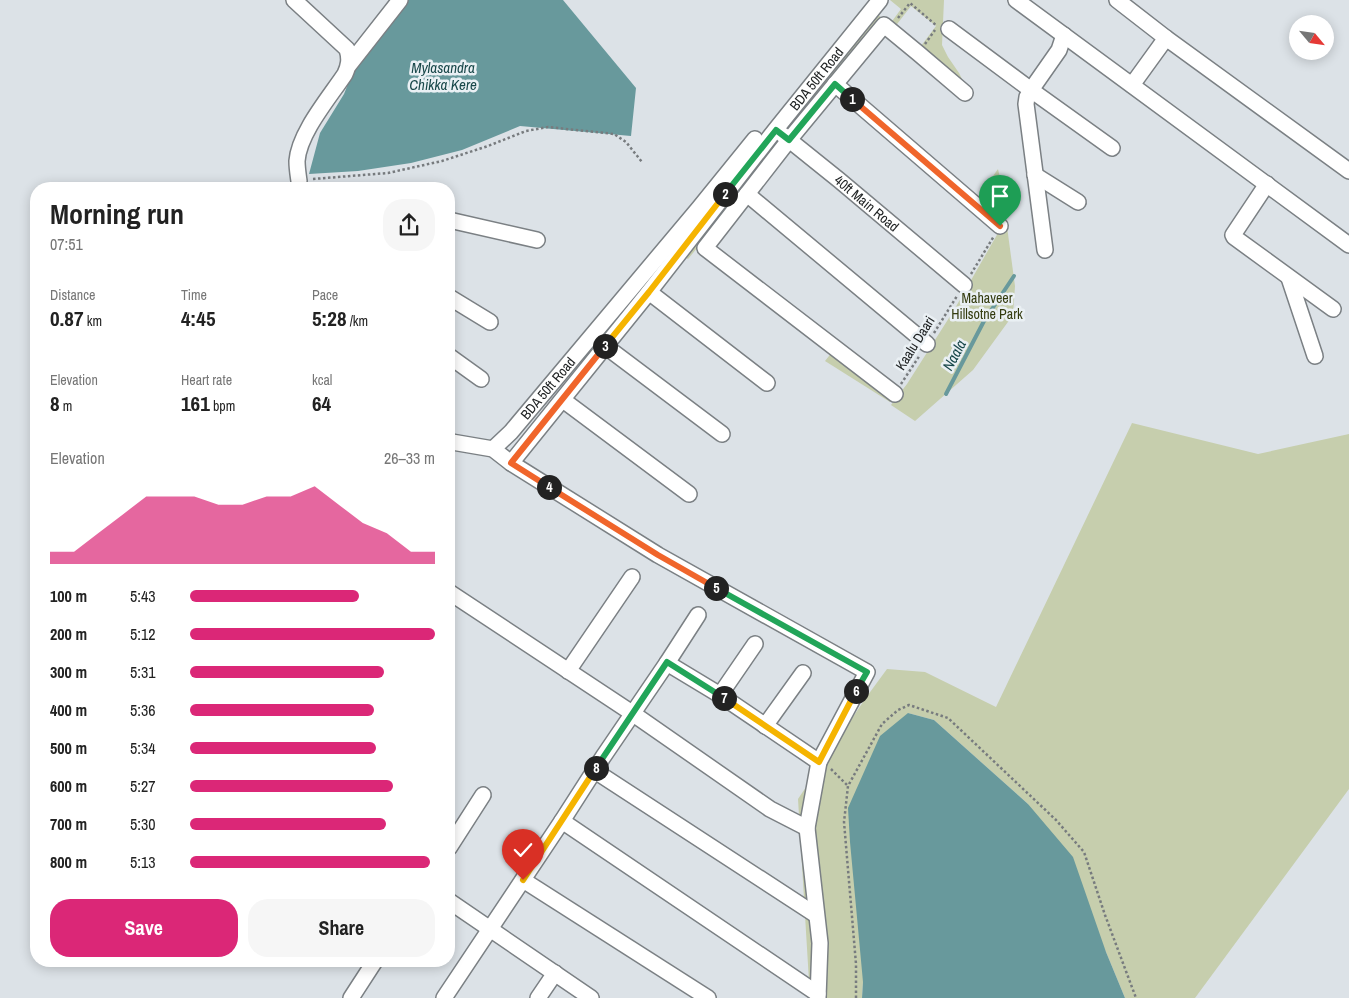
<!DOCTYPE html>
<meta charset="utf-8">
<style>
body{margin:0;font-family:"Archivo Narrow",sans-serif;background:#f6f6f6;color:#222;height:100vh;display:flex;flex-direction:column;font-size:19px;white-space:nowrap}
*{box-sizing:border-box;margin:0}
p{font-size:16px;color:#767676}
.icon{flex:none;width:28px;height:28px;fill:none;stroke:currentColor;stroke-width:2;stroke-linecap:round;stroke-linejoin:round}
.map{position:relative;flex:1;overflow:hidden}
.drawer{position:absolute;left:30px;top:182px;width:425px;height:785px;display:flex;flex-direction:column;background:#fff;border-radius:20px;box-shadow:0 2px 12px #0003}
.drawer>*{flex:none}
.needle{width:32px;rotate:119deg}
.buttons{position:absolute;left:1289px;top:15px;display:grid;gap:10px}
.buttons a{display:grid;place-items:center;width:45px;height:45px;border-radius:50%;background:#fff;box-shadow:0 2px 12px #0003;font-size:25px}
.pin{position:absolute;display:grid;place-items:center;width:42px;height:42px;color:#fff;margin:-51px -21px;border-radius:50% 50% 50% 0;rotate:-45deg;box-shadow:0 0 5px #0007}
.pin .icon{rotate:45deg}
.km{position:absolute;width:25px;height:25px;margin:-12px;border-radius:50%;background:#222;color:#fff;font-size:14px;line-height:25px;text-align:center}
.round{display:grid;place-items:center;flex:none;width:52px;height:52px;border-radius:20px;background:#f6f6f6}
.headline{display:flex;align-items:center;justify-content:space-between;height:85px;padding:0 20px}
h1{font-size:28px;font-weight:700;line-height:38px}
.metrics{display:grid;grid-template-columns:repeat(3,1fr);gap:8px;height:85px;padding:5px 20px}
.metrics div{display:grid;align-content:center}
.metrics b{font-size:21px;font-weight:700}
.metrics small{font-size:14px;font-weight:400}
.metrics p{font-size:14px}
.chart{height:140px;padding:10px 20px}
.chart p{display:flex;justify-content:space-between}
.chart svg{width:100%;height:90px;margin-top:5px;fill:#db2777;opacity:.7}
.button{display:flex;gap:10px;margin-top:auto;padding:10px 20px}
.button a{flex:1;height:58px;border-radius:20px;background:#db2777;color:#fff;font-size:20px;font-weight:700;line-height:58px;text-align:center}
.button a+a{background:#f6f6f6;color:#222}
ul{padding:0 20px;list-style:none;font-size:16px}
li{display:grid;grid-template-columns:80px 60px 1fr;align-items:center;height:38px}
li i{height:12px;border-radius:6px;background:#db2777}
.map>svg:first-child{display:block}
.green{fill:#c6cead}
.water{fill:#68999c}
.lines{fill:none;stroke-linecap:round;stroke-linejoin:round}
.stream{stroke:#68999c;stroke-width:4}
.minor-casing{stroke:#7b8084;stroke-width:18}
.path{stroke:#777b7e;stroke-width:2.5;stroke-dasharray:2.5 2.5;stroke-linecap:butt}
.minor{stroke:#fff;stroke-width:15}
.split-1-casing{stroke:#fff;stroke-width:10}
.split-2-casing{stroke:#fff;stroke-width:10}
.split-3-casing{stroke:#fff;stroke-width:10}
.split-4-casing{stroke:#fff;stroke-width:10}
.split-5-casing{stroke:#fff;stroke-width:10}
.split-6-casing{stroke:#fff;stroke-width:10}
.split-7-casing{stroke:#fff;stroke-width:10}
.split-8-casing{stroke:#fff;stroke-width:10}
.split-9-casing{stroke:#fff;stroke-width:10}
.split-1{stroke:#f0652b;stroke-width:6}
.split-2{stroke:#22a559;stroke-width:6}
.split-3{stroke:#f5b400;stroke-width:6}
.split-4{stroke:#f0652b;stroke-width:6}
.split-5{stroke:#f0652b;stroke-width:6}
.split-6{stroke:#22a559;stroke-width:6}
.split-7{stroke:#f5b400;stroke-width:6}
.split-8{stroke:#22a559;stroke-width:6}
.split-9{stroke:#f5b400;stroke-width:6}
.labels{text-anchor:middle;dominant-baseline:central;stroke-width:5;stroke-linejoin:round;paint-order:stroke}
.street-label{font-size:14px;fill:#1d2021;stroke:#eaf0f4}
.park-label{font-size:14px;fill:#333b0e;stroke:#eaf0f4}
.water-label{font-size:15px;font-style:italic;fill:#184749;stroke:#eaf0f4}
</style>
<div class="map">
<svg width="1349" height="998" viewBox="0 0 1349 998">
<rect width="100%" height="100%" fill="#dce2e7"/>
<!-- green -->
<g class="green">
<polygon points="890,0 944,0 942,45 948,57 959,73 972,99 918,53 921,46 936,26 911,6 894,28 890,24 901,9"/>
<polygon points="877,13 883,20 789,140 776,129"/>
<polygon points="768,148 775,154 688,259 681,255"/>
<polygon points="998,169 1001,182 1015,286 1013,315 973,370 915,421 891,405 907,384 954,310 1006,219 978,197"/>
<polygon points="833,351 895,394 890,402 825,361"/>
<polygon points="1132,423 1258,454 1349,434 1349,789 1195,998 1125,998 1106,952 1028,804 934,720 908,713 863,982 862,998 810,998 798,799 865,699 887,669 925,672 996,707"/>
</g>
<!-- water -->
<g class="water">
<polygon points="406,0 563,0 636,88 631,136 520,126 462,150 411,163 358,171 309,174 320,133 344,94 358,59"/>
<polygon points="908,713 934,720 1028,804 1073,857 1106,952 1125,998 862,998 863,982 850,842 848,808 880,736"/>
</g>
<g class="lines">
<!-- stream -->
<polyline class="stream" points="946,394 984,321 1014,276"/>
<defs>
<g id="minor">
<path d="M294 0 347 49C350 59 349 65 345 74 329 98 299 133 297 161 297 168 298 174 299 181"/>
<polyline points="1016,0 1349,245"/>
<polyline points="1117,0 1166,38 1349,171"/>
<polyline points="949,29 1031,90 1112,148"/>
<polyline points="349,65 400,0"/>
<polyline points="835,84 1000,226"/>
<polyline points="1132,85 1166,38"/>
<path id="s1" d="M783 135 839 180 964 285"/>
<polyline points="1035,175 1078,202"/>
<polyline points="1267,184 1233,235 1234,237 1333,309"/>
<polyline points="747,194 927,344"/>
<polyline points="449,220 537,240"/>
<polyline points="1045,250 1026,104 1027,97 1031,90 1059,50 1064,35"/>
<polyline points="1289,278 1315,356"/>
<polyline points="649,292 767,383"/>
<polyline points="449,297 490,322"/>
<polyline points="605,346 722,434"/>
<polyline points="449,356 481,379"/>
<polyline points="895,394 705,248 789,140 884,25 918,53 965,93"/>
<polyline points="563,400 689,494"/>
<polyline points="449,440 452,442 493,449 511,463 658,555 867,672 819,762 807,828 820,943 818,998"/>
<path id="s2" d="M493 449 511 432 699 208 755 139"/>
<path id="s3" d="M511 463 649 292 776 129 880 0"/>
<polyline points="449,592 632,713 770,809 807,828"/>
<polyline points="667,663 698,615"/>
<polyline points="568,671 632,577"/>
<polyline points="720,695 755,644"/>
<polyline points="765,726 803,673"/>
<polyline points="595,771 816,915"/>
<polyline points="562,821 818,994"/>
<polyline points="449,848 483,795"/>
<polyline points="523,880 708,998"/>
<polyline points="449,901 591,998"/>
<polyline points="351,998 375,961"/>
<polyline points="444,998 562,821 603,757 667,663 720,695 819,762"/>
<polyline points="538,998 555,973"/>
</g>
</defs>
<!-- minor casing -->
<use href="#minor" class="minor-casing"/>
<!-- path -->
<g class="path">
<polyline points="898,18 910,3 937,26"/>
<polyline points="925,44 935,30"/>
<polyline points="313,179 388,173 442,161 488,146 526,131 548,127 614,134 626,142 642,162"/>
<polyline points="971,274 994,236"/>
<polyline points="934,333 957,296"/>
<polyline points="901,384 920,355"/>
<polyline points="831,769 848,786"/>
<polyline points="856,998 856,964 844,822 848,786 882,724 898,710 909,705 948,718 1056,820 1084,852 1105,915 1136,998"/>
</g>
<!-- minor -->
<use href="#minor" class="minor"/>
</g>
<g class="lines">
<defs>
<polyline id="split-1" points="852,99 1000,226"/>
<polyline id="split-2" points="725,194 776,130 789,140 835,84 852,99"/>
<polyline id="split-3" points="605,346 649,292 725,194"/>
<polyline id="split-4" points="549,487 511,463 605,346"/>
<polyline id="split-5" points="549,487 658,555 716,588"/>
<polyline id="split-6" points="716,588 867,672 856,691"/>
<polyline id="split-7" points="724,698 819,762 856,691"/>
<polyline id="split-8" points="596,768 667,662 724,698"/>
<polyline id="split-9" points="523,880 596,768"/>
</defs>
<!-- split-1 casing -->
<use href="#split-1" class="split-1-casing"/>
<!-- split-2 casing -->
<use href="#split-2" class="split-2-casing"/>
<!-- split-3 casing -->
<use href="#split-3" class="split-3-casing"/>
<!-- split-4 casing -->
<use href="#split-4" class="split-4-casing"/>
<!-- split-5 casing -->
<use href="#split-5" class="split-5-casing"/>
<!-- split-6 casing -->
<use href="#split-6" class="split-6-casing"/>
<!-- split-7 casing -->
<use href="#split-7" class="split-7-casing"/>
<!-- split-8 casing -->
<use href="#split-8" class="split-8-casing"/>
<!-- split-9 casing -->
<use href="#split-9" class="split-9-casing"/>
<!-- split-1 -->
<use href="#split-1" class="split-1"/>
<!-- split-2 -->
<use href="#split-2" class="split-2"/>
<!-- split-3 -->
<use href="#split-3" class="split-3"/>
<!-- split-4 -->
<use href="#split-4" class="split-4"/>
<!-- split-5 -->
<use href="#split-5" class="split-5"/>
<!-- split-6 -->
<use href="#split-6" class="split-6"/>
<!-- split-7 -->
<use href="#split-7" class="split-7"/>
<!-- split-8 -->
<use href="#split-8" class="split-8"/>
<!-- split-9 -->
<use href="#split-9" class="split-9"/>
</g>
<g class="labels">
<!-- street labels -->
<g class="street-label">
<text stroke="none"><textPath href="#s3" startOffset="491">BDA 50ft Road</textPath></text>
<text stroke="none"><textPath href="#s1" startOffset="108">40ft Main Road</textPath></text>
<text transform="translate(915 343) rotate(-58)">Kaalu Daari</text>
<text stroke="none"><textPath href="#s2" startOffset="82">BDA 50ft Road</textPath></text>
</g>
<!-- park labels -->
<g class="park-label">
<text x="987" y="298">Mahaveer<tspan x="987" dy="16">Hillsotne Park</tspan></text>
</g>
<!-- water labels -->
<g class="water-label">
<text x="443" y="67">Mylasandra<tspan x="443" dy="17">Chikka Kere</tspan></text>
<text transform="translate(954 355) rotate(-62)">Naala</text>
</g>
</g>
</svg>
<div class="buttons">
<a><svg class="needle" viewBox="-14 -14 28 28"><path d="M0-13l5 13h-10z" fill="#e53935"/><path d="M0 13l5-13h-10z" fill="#767676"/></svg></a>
</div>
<div class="pin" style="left:1000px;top:226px;background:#1e9e55"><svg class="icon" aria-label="arrive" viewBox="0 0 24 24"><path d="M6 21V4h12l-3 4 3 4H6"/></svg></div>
<div class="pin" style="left:523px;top:880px;background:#d93025"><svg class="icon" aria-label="check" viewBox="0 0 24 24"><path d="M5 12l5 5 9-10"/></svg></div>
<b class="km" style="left:852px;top:99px">1</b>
<b class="km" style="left:725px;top:194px">2</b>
<b class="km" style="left:605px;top:346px">3</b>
<b class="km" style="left:549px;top:487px">4</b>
<b class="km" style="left:716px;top:588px">5</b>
<b class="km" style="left:856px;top:691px">6</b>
<b class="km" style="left:724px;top:698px">7</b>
<b class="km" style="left:596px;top:768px">8</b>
<section class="drawer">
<div class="headline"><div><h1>Morning run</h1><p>07:51</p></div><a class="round"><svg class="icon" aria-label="share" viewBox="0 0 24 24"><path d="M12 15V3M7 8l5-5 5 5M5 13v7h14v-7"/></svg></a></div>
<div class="metrics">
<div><p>Distance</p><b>0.87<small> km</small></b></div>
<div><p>Time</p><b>4:45</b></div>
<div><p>Pace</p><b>5:28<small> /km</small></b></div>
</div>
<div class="metrics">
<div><p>Elevation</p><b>8<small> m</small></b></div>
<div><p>Heart rate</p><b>161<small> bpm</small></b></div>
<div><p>kcal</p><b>64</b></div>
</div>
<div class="chart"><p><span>Elevation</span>26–33 m</p>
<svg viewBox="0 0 160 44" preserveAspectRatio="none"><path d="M0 44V38L10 38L20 29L30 20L40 11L50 11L60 11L70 15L80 15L90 11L100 11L110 6L120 15L130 24L140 29L150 38L160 38V44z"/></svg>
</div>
<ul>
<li><b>100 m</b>5:43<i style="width:69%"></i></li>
<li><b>200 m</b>5:12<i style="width:100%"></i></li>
<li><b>300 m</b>5:31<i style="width:79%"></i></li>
<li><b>400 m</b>5:36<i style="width:75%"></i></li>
<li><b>500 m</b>5:34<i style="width:76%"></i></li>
<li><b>600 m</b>5:27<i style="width:83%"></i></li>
<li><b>700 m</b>5:30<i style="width:80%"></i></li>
<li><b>800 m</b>5:13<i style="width:98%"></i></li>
</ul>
<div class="button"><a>Save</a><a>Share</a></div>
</section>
</div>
